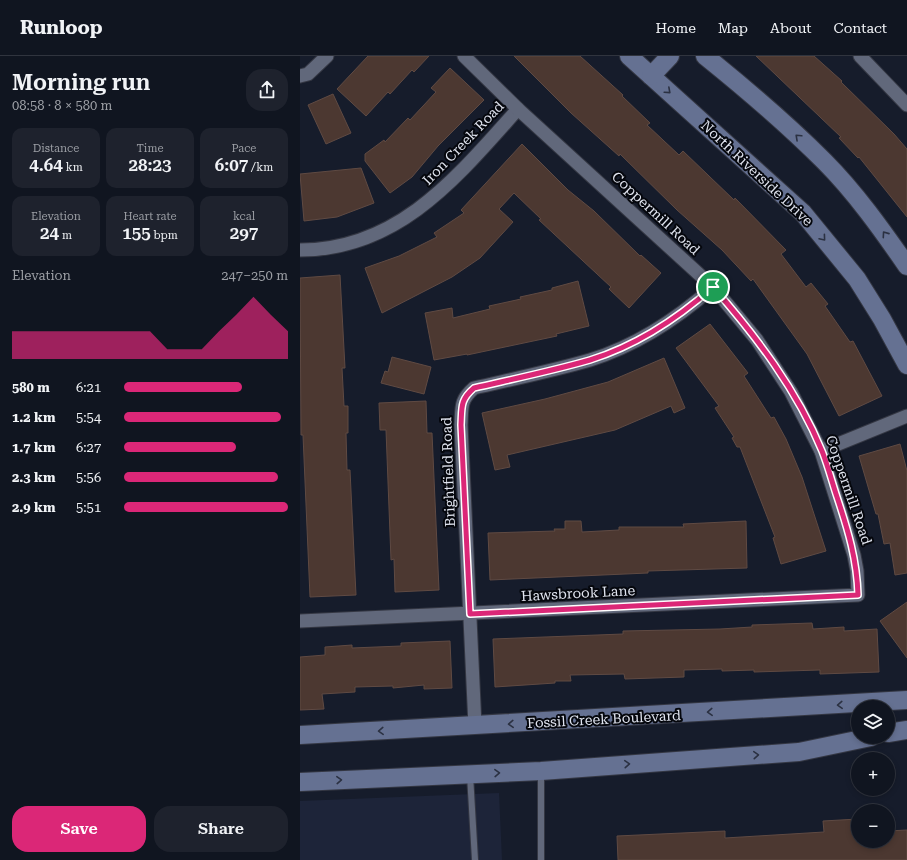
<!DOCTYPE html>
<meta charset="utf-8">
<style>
body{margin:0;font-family:"Roboto Serif",serif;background:#1e222d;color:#f1f3f6;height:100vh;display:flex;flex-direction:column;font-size:15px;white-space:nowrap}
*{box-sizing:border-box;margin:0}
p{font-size:13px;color:#9c9fa5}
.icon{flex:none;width:22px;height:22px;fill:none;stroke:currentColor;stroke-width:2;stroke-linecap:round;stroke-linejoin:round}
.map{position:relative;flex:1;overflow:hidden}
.panel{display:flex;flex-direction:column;background:#101520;width:300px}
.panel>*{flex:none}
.buttons{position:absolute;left:551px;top:644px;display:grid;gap:8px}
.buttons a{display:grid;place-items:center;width:44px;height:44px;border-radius:50%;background:#101520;box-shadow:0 2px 6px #0003,0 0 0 1px #30343e;font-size:20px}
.pin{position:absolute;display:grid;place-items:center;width:34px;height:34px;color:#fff;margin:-17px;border:2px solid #fff;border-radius:50%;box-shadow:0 1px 4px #0007}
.round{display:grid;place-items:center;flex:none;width:42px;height:42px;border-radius:16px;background:#1e222d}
.overview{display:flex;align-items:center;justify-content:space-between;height:68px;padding:0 12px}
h1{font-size:22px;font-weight:600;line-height:30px}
.stats{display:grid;grid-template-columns:repeat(3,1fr);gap:6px;height:68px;padding:4px 12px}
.stats div{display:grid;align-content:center;border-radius:10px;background:#1e222d;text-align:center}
.stats b{font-size:17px;font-weight:600}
.stats small{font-size:11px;font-weight:400}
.stats p{font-size:11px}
.chart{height:112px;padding:8px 12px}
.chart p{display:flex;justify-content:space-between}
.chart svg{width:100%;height:72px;margin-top:4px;fill:#db2777;opacity:.7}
.cta{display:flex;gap:8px;margin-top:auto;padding:8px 12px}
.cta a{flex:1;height:46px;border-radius:16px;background:#db2777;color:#fff;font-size:16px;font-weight:600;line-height:46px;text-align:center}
.cta a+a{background:#1e222d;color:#f1f3f6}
ul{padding:0 12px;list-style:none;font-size:13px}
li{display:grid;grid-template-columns:64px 48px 1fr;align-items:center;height:30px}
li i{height:10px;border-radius:5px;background:#db2777}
header{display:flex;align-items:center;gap:24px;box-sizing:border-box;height:56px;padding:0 20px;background:#101520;border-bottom:1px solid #30343e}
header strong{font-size:19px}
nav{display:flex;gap:22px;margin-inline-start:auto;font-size:14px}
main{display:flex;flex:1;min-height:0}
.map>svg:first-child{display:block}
.built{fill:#1d2439}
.building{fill:#4c3831;stroke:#5f4a43}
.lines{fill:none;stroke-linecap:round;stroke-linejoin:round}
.service-casing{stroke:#343743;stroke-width:8}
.minor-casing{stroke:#343743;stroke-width:15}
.secondary-casing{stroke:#343743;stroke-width:20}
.service{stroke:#61687b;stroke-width:6}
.minor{stroke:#61687b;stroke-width:13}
.secondary{stroke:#657192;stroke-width:18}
.oneway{stroke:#2b3142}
.route-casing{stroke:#fff;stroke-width:8}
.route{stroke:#db2777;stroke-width:5}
.labels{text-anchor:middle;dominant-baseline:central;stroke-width:4;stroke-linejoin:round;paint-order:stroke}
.street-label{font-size:14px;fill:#e0e4ef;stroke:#05070d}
</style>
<header>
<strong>Runloop</strong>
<nav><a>Home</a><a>Map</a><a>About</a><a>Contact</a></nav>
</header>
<main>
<section class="panel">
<div class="overview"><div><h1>Morning run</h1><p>08:58 · 8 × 580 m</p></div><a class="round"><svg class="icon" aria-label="share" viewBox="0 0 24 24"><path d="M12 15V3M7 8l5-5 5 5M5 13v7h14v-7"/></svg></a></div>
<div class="stats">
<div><p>Distance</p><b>4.64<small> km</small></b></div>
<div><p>Time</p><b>28:23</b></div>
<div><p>Pace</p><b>6:07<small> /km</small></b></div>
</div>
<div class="stats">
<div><p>Elevation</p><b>24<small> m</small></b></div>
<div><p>Heart rate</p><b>155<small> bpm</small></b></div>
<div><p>kcal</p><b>297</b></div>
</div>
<div class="chart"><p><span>Elevation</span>247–250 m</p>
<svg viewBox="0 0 160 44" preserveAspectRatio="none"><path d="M0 44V27L10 27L20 27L30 27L40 27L50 27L60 27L70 27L80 27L90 38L100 38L110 38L120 27L130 17L140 6L150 17L160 27V44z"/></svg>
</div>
<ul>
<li><b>580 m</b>6:21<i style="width:72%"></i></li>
<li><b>1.2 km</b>5:54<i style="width:96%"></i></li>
<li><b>1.7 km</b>6:27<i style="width:68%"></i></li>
<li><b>2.3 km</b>5:56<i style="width:94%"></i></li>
<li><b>2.9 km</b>5:51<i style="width:100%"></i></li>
</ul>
<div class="cta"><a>Save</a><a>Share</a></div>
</section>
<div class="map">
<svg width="607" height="804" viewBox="0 0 607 804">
<rect width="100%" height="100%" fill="#161c2b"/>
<!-- built -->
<polygon class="built" points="199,737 202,804 0,804 0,745"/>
<!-- building -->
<g class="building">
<polygon points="68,0 129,0 114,16 112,14 90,38 88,36 66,60 37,33"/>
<polygon points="214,0 280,0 323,39 322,40 350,67 347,69 379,99 383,95 434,144 435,142 486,194 481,198 506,231 511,227 528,248 525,250 550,286 553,285 582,340 539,360 507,298 453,223 451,225 422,194 377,154 320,98 319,100 271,57"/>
<polygon points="456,0 514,0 542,25 541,26 594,78 607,93 607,161 559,101 558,102 539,82 541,81"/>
<polygon points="150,12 184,44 138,90 112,121 90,137 65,105 65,98 84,84 85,86 108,62 110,64 136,36 131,32"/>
<polygon points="33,38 51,77 26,88 8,49"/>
<polygon points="222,88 268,134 294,155 340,200 341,199 361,217 329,252 309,233 311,231 239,164 241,163 214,137 199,153 213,166 180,202 152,221 82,257 65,212 99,200 137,181 134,177 164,157 161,154"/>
<polygon points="61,112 74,147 37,161 4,165 0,118"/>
<polygon points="40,219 45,312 42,312 44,350 48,350 48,377 46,377 47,414 50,414 56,539 10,541 3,379 1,379 0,222"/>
<polygon points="278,225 289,270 256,278 257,280 167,299 167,298 134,304 125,257 152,252 153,262 190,253 189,250 221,243 220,241 252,234 252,232"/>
<polygon points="410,268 448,317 444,320 471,362 474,361 486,383 502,421 526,495 481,508 473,482 475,481 440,391 437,391 432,382 434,381 415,352 419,350 376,292"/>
<polygon points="92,301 131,311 124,338 81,327 85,315 88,316"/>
<polygon points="364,302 385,352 374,357 371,350 315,374 207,399 210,411 195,414 182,357 245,343 308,326"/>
<polygon points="126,345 127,377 132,377 139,534 95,536 94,503 91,504 86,374 80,374 79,347"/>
<polygon points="600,388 607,415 607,517 595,519 590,487 584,488 578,458 576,458 559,400"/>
<polygon points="265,465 281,465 282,476 319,474 319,471 384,471 383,468 446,465 447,512 348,515 348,517 190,524 188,477 255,475 254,473 265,473"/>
<polygon points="607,546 607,602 580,565"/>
<polygon points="512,567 513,573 544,571 544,575 577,573 579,616 520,618 520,614 454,616 454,614 422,615 422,613 384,614 384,621 325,623 324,618 270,619 271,625 255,625 255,627 195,631 193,583 323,578 323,575 420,573 452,571 452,569"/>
<polygon points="150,585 152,632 124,633 124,629 93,632 93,630 55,631 55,636 22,638 24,653 0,654 0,601 25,599 25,591 52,589 52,592 101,590 101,587"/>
<polygon points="558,763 558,785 588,785 588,775 607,774 607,804 318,804 317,780 425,775 425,782 524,776 523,765"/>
</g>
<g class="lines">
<defs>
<g id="service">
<polyline points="170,719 175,804"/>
<polyline points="241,804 241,716"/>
</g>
<g id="minor">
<polyline points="560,0 607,49"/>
<polyline points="0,20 8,18 27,0"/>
<path d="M0 194C99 194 158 120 218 53"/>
<polyline points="521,395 607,360"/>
<polyline points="0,565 558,539 557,515 554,499 521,395 491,336 457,284 413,231 218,53 164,0"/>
<path d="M175 670 161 369C162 351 160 344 174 332 213 323 252 315 290 304 335 290 378 262 413 231"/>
</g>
<g id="secondary">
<polyline points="329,0 503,157 557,223 582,263 607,309"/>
<path d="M405 0C446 33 487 68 524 105 555 136 582 174 607 210"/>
<polyline points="351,20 370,0"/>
<polyline points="588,677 607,674"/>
<polyline points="0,679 607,644"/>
<polyline points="0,726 241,715 499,696 571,681"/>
</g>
</defs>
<!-- service casing -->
<use href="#service" class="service-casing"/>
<!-- minor casing -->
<use href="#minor" class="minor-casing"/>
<!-- secondary casing -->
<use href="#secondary" class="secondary-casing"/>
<!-- service -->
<use href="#service" class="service"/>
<!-- minor -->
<use href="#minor" class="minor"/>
<!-- secondary -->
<use href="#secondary" class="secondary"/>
</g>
<!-- one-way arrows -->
<defs><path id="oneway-chevron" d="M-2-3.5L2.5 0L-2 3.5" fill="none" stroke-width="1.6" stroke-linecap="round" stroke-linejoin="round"/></defs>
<g class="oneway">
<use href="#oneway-chevron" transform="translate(368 35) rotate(42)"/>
<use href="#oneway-chevron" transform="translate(498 81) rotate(-137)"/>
<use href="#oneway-chevron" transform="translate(585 178) rotate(-125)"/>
<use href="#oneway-chevron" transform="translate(523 182) rotate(50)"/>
<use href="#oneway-chevron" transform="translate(540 649) rotate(177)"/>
<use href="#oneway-chevron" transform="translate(410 656) rotate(177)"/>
<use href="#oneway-chevron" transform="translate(211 668) rotate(177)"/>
<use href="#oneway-chevron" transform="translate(81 675) rotate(177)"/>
<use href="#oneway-chevron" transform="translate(456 699) rotate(-4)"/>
<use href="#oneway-chevron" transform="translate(327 708) rotate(-4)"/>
<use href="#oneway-chevron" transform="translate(197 717) rotate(-2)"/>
<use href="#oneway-chevron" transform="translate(39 724) rotate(-3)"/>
</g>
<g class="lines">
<defs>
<path id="route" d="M413 231C456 280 497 334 522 395 528 410 532 426 537 441 548 474 557 504 558 539L170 558 161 369C162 351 160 344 174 332 213 323 252 315 290 304 335 290 378 262 413 231Z"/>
</defs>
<!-- route casing -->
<use href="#route" class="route-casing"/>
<!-- route -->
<use href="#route" class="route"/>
</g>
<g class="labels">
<!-- street labels -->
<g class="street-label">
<text transform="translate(163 87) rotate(-46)">Iron Creek Road</text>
<text transform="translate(457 117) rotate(43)">North Riverside Drive</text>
<text transform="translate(356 157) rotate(43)">Coppermill Road</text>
<text transform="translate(148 416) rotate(-92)">Brightfield Road</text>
<text transform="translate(549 434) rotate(71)">Coppermill Road</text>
<text transform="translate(278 537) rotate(-3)">Hawsbrook Lane</text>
<text transform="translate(304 663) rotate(-3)">Fossil Creek Boulevard</text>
</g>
</g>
</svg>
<div class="buttons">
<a><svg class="icon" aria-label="layers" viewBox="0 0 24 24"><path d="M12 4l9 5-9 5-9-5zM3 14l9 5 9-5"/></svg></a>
<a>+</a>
<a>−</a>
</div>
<div class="pin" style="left:413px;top:231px;background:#1e9e55"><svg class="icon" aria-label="arrive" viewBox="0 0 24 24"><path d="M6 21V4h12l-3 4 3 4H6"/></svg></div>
</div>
</main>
